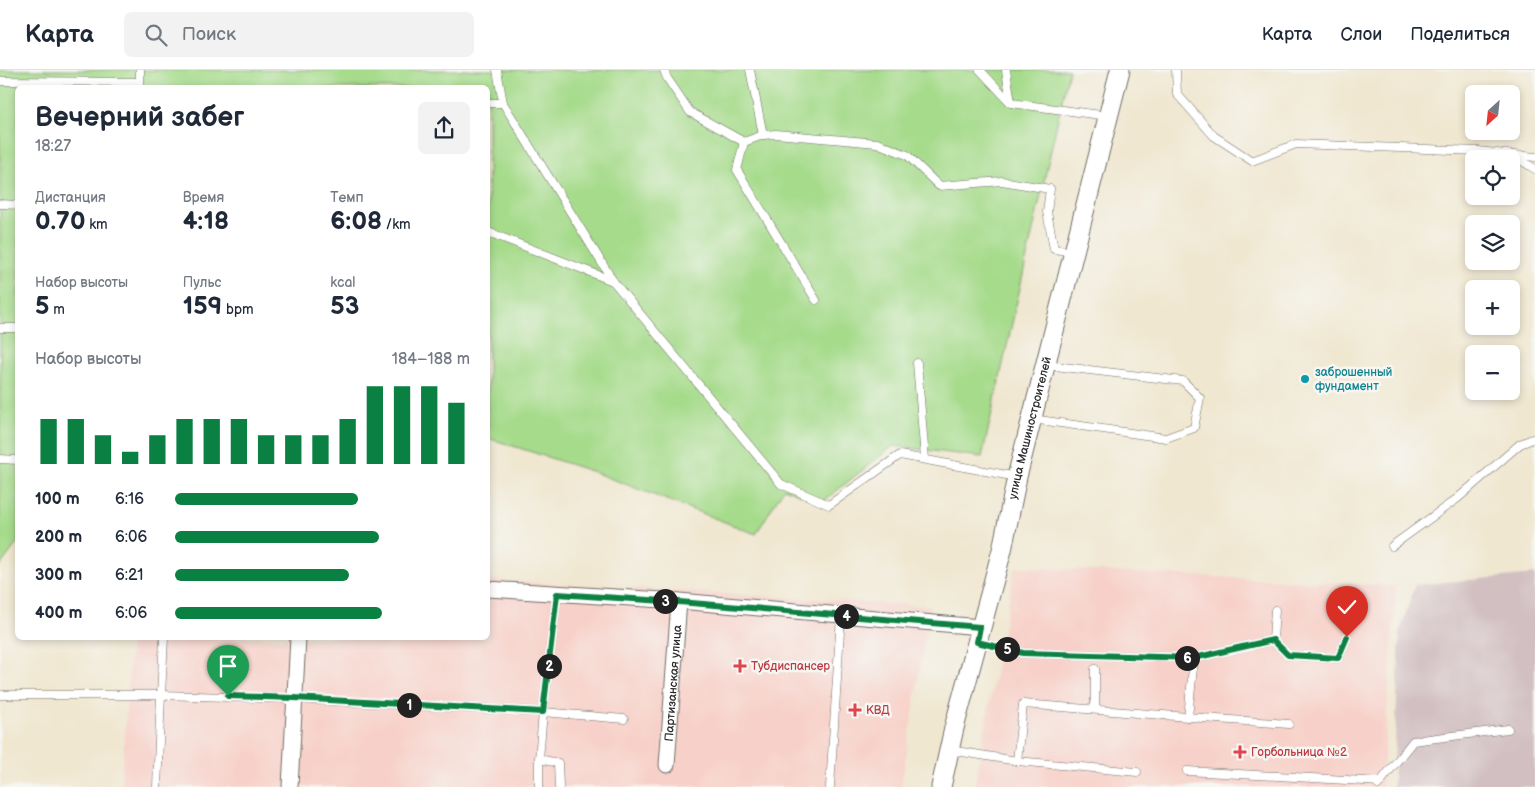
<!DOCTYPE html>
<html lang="ru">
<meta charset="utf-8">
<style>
body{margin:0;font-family:"Balsamiq Sans",sans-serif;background:#f2f2f3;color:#1f2937;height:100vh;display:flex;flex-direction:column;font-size:19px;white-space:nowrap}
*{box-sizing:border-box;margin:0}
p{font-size:16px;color:#747a83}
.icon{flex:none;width:28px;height:28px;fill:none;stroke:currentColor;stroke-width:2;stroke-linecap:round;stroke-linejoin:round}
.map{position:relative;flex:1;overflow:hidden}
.side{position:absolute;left:15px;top:15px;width:475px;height:555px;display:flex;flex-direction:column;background:#fff;border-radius:8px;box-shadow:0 2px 8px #0003}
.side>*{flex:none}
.needle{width:32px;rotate:207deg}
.tools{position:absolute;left:1465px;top:15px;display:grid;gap:10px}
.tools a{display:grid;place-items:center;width:55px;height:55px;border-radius:8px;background:#fff;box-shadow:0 2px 8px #0003;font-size:25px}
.pin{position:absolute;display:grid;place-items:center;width:42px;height:42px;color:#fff;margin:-51px -21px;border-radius:50% 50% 50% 0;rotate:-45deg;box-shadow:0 0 5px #0007}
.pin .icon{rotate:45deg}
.km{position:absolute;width:25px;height:25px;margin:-12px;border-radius:50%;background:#222;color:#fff;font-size:14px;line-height:25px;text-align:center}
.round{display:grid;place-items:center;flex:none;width:52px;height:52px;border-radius:8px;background:#f2f2f3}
.overview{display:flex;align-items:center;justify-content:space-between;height:85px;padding:0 20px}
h1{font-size:28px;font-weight:700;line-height:38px}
.stats{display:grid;grid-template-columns:repeat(3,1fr);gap:8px;height:85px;padding:5px 20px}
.stats div{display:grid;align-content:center}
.stats b{font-size:25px;font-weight:700}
.stats small{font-size:14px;font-weight:400}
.stats p{font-size:14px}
.chart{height:140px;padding:10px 20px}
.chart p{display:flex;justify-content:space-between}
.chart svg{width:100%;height:90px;margin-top:5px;stroke:#0b8043;stroke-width:6}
ul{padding:0 20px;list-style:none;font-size:16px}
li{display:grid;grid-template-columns:80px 60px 1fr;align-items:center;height:38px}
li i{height:12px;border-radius:6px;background:#0b8043}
header{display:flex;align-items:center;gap:30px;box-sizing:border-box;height:70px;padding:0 25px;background:#fff;border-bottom:1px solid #e0e1e3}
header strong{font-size:24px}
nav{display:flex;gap:28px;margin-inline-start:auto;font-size:18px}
.search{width:350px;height:45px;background:#f2f2f3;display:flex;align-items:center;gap:12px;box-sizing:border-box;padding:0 18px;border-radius:8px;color:#747a83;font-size:19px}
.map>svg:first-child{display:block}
.built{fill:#f7d1c9}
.industrial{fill:#d2bfc1}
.green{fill:#a6db8b;stroke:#68835b}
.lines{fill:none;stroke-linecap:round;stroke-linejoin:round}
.service-casing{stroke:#706d65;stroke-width:9}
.minor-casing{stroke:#706d65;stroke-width:17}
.tertiary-casing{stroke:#706d65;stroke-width:21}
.service{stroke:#fff;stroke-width:8}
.minor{stroke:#fff;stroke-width:15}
.tertiary{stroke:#fff;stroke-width:19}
.route-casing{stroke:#fff;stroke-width:10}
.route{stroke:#0b8043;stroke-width:6}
.culture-dot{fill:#0f9aa8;stroke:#f6f6f2;stroke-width:2}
.health-dot{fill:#e0444e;stroke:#f6f6f2;stroke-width:2}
.labels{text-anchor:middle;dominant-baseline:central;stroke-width:5;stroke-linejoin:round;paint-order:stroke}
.culture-label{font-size:12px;fill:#0d838f;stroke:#f6f6f2;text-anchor:start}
.street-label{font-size:12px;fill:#2b2b2b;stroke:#f6f6f2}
.health-label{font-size:12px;fill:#be3a42;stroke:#f6f6f2;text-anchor:start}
</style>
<header>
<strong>Карта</strong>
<div class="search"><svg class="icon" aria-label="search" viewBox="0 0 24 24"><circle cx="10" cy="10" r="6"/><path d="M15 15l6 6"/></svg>Поиск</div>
<nav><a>Карта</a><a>Слои</a><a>Поделиться</a></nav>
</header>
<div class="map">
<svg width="1535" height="717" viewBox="0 0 1535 717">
<rect width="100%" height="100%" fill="#f6f6f2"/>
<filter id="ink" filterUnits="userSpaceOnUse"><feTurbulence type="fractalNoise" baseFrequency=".02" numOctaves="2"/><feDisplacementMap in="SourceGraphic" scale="10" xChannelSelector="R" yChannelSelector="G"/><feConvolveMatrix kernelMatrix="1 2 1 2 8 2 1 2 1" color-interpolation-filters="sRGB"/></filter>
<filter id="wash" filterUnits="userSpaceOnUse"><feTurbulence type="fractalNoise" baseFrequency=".0096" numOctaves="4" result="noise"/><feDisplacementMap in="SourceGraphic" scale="20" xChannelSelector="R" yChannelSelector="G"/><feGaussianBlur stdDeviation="1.12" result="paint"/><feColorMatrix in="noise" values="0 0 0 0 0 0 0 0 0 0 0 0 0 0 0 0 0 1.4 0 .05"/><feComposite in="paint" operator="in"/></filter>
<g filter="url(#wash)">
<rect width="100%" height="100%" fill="#f0e7d0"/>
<!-- built -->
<g class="built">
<polygon points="1015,497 1396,516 1382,717 974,717"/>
<polygon points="488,510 930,536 901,717 121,717 131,568 488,568"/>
</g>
<!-- industrial -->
<polygon class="industrial" points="1535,504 1535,717 1393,717 1400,562 1415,515"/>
<!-- green -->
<polygon class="green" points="0,0 1069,0 982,387 893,376 821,433 784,418 756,464 591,401 488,368 488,18 18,18 18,472 0,496"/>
</g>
<g filter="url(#ink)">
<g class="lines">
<defs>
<g id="service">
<polyline points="497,0 503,33 613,211 781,414 829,435 900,385 1017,407"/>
<polyline points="664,0 667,8 690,42 744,72 763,65 776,64 877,73 907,85 939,116 1002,111 1050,119 1047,142 1054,179 1073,182"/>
<polyline points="750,0 763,65"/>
<polyline points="980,0 1011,33 1108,46"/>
<polyline points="1006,0 1011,33"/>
<polyline points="1176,0 1177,24 1214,66 1252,91 1296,74 1478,81 1535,87"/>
<polyline points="0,11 139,12"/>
<polyline points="140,18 140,0"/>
<polyline points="488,33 503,33"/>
<polyline points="744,72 737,100 816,230"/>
<polyline points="1514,86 1535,99"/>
<polyline points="0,134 18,135"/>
<polyline points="488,162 613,211"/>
<polyline points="0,258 18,258"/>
<polyline points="917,293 925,389"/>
<polyline points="1032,349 1166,368 1194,358 1200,328 1183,311 1046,295"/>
<polyline points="0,389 18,390"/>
<polyline points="1392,476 1458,428 1520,374 1535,368"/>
<polyline points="1273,570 1288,585 1338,588 1347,567"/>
<polyline points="978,572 1023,583 1194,588 1273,570 1275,540"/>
<polyline points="1194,588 1188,647 1289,654"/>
<polyline points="1095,599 1095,639"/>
<polyline points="0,625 161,625 164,568"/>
<polyline points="950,680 1017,691 1137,702"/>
<polyline points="539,689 558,693 559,717"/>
<polyline points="1017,691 1023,634 1188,647"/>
<polyline points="1187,701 1381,712"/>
<polyline points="1378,715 1413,671 1508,659"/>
<polyline points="157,717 161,625 294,629 543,642 557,524"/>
<polyline points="539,717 539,689 543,642 624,649"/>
<polyline points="830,717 841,546"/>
</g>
<g id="minor">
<polyline points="488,519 679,531 980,557"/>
<path id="s1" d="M667 695 679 531"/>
<polyline points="290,717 298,568"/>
</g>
<g id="tertiary">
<path id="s2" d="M941 717 954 658 1002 480 1017 407 1120 0"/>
</g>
</defs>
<!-- service casing -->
<use href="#service" class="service-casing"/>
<!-- minor casing -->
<use href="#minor" class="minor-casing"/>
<!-- tertiary casing -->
<use href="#tertiary" class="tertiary-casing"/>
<!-- service -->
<use href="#service" class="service"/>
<!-- minor -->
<use href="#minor" class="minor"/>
<!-- tertiary -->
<use href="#tertiary" class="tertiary"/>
</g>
</g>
<g class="lines" filter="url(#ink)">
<defs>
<polyline id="route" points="228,626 294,628 543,642 557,524 679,532 980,557 977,572 1023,583 1194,588 1273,570 1288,585 1338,588 1347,567"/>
</defs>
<!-- route casing -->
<use href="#route" class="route-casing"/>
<!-- route -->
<use href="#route" class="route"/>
</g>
<!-- markers -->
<circle class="culture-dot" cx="1305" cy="309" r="5"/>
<g class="health-dot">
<path d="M737.5 588.5h5v5h5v5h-5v5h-5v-5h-5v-5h5z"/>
<path d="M852.5 632.5h5v5h5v5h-5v5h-5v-5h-5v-5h5z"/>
<path d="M1237.5 674.5h5v5h5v5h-5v5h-5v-5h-5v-5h5z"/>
</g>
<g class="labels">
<!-- culture labels -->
<g class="culture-label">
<text x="1315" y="302">заброшенный<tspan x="1315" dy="14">фундамент</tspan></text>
</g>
<!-- street labels -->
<g class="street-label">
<text stroke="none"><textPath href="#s2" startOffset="370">улица Машиностроителей</textPath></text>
<text stroke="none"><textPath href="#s1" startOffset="82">Партизанская улица</textPath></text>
</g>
<!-- health labels -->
<g class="health-label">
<text x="751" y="596">Тубдиспансер</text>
<text x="866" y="640">КВД</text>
<text x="1251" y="682">Горбольница №2</text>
</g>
</g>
</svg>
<div class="tools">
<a><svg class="needle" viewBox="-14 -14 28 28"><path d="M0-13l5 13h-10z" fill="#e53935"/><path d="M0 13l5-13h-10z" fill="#747a83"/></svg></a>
<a><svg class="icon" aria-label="locate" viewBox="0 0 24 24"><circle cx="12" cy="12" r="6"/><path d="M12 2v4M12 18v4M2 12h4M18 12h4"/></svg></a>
<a><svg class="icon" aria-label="layers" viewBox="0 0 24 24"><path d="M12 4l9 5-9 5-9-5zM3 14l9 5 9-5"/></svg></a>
<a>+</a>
<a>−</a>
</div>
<div class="pin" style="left:228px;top:626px;background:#1e9e55"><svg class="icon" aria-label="arrive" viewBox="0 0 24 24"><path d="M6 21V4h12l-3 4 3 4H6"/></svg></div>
<div class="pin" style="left:1347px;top:567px;background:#d93025"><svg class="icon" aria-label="check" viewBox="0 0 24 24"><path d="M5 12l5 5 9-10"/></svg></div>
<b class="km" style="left:409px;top:635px">1</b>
<b class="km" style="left:549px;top:596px">2</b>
<b class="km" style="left:665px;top:531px">3</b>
<b class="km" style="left:846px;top:546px">4</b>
<b class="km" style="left:1007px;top:579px">5</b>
<b class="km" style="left:1187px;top:588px">6</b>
<section class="side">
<div class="overview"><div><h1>Вечерний забег</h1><p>18:27</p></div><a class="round"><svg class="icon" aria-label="share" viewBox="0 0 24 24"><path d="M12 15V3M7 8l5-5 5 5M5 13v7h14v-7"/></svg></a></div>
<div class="stats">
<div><p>Дистанция</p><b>0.70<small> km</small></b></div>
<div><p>Время</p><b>4:18</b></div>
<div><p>Темп</p><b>6:08<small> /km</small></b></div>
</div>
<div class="stats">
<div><p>Набор высоты</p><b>5<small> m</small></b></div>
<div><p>Пульс</p><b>159<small> bpm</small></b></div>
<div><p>kcal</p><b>53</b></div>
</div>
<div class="chart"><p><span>Набор высоты</span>184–188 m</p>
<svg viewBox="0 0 160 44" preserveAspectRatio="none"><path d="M5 44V22M15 44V22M25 44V30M35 44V38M45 44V30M55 44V22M65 44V22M75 44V22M85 44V30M95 44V30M105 44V30M115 44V22M125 44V6M135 44V6M145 44V6M155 44V14"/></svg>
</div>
<ul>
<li><b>100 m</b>6:16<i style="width:62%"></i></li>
<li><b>200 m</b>6:06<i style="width:69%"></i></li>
<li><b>300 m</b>6:21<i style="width:59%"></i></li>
<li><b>400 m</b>6:06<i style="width:70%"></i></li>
</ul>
</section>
</div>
